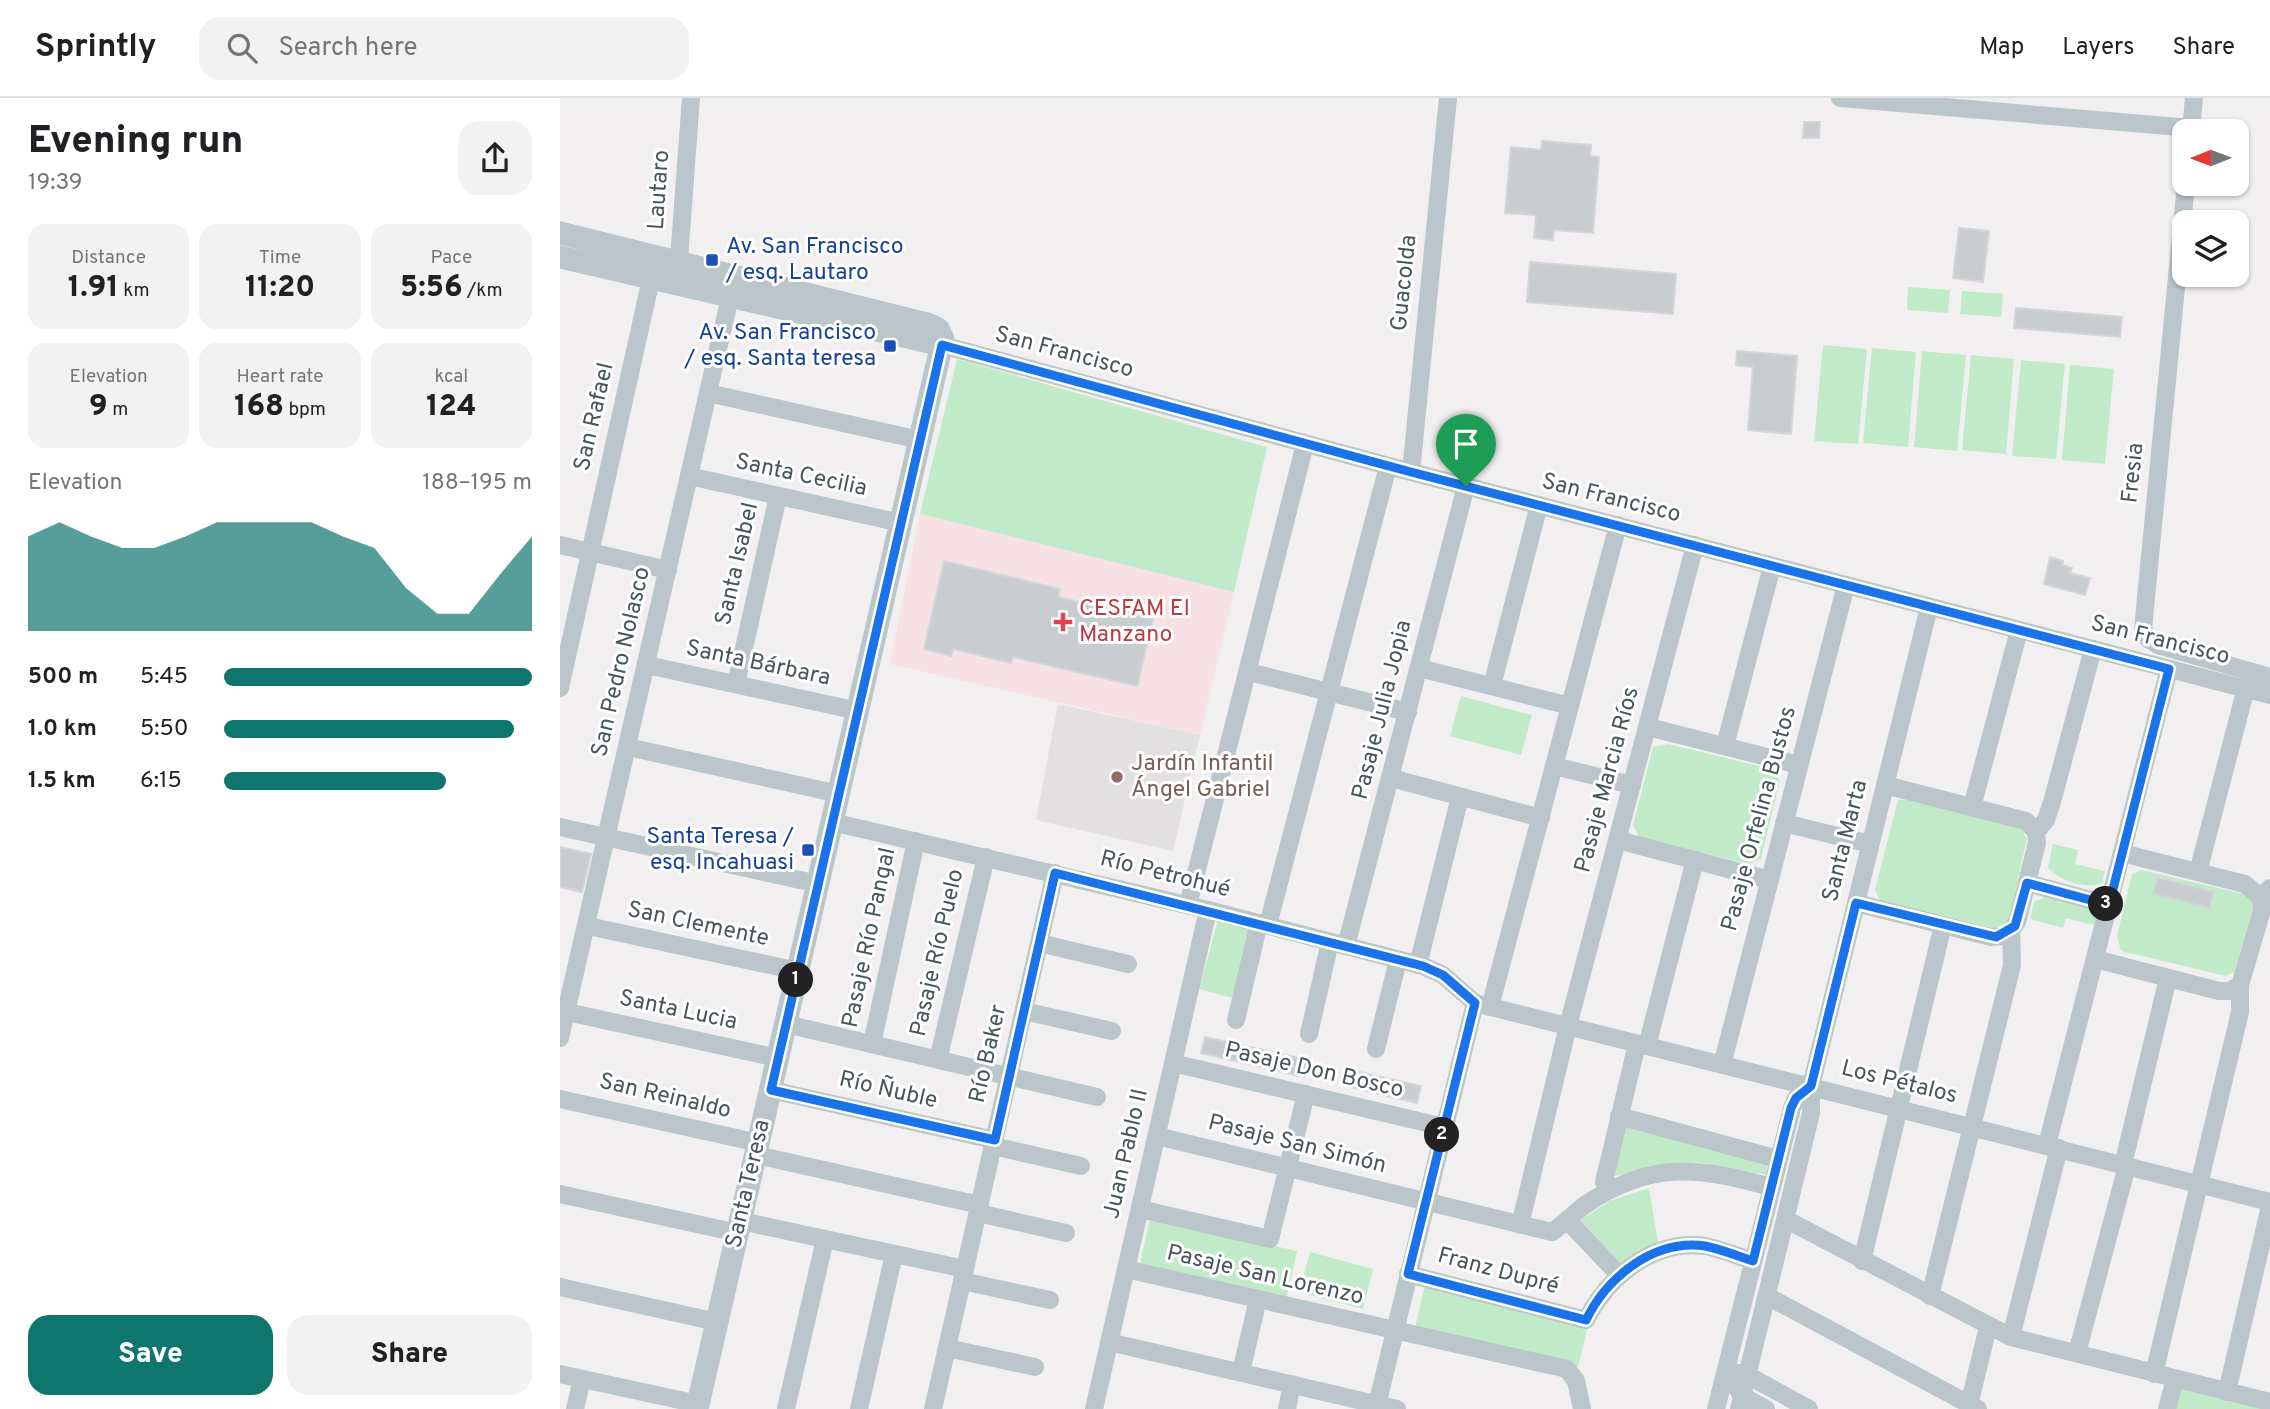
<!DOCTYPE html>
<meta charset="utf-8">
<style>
body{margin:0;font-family:Overpass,sans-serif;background:#f2f2f2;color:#202124;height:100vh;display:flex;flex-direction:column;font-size:26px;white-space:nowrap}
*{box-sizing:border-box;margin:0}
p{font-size:23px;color:#757577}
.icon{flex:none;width:38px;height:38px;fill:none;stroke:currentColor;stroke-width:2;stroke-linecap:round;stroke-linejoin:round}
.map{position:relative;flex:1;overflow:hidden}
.side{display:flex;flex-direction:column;background:#fff;width:560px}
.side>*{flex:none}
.needle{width:46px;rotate:269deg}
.tools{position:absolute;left:1612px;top:21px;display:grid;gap:14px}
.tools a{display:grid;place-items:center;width:77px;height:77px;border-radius:14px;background:#fff;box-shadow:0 2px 5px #0004;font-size:35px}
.pin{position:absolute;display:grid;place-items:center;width:60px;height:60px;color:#fff;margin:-72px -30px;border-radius:50% 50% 50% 0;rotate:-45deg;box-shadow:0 0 7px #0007}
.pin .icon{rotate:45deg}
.km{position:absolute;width:35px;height:35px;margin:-18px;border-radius:50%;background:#222;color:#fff;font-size:19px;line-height:35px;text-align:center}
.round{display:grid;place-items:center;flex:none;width:74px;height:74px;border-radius:21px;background:#f2f2f2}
.head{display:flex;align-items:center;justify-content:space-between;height:119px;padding:0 28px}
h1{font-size:38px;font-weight:800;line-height:52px}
.figures{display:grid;grid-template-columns:repeat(3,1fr);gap:10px;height:119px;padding:7px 28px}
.figures div{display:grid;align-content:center;border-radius:18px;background:#f2f2f2;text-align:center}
.figures b{font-size:30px;font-weight:800}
.figures small{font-size:19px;font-weight:400}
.figures p{font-size:19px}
.chart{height:196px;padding:14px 28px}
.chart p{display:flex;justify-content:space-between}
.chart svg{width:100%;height:126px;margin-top:7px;fill:#0f766e;opacity:.7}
.button{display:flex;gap:14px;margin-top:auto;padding:14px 28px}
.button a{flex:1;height:80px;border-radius:21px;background:#0f766e;color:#fff;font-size:28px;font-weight:800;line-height:80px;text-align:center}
.button a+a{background:#f2f2f2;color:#202124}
ul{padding:0 28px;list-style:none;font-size:23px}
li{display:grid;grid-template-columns:112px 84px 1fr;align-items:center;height:52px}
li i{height:18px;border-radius:9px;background:#0f766e}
header{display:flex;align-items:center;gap:42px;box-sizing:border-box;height:98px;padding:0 35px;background:#fff;border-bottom:2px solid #e0e0e0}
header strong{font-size:33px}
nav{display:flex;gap:38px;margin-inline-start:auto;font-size:24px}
.search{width:490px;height:63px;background:#f2f2f2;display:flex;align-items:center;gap:18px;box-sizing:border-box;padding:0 24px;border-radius:21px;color:#757577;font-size:26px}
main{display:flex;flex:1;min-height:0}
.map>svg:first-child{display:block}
.education{fill:#e2e0e0}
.medical{fill:#f8e1e4}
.green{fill:#c1ebc8}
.building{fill:#c9cdd0;stroke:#d3d6d9;stroke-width:2}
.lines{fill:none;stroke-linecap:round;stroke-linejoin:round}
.minor{stroke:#bbc6ca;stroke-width:18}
.tertiary{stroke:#bbc6ca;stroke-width:23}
.route-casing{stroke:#fff;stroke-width:14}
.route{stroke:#1a73e8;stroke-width:9}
.transit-dot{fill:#1a4fb4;stroke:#fff;stroke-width:2.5}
.health-dot{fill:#e0444e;stroke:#fff;stroke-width:2.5}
.education-dot{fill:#8d6e63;stroke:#fff;stroke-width:2.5}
.labels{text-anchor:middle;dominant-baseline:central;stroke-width:6;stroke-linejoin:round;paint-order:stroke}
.street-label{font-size:23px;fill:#48555a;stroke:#fff}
.transit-label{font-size:23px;fill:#164399;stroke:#fff;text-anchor:end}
.health-label{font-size:23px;fill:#be3a42;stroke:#fff;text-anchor:start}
.education-label{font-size:23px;fill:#785e54;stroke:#fff;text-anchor:start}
</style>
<header>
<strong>Sprintly</strong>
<div class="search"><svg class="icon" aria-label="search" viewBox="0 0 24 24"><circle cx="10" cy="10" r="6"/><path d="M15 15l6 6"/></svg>Search here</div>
<nav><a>Map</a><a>Layers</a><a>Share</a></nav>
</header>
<main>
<section class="side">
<div class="head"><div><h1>Evening run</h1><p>19:39</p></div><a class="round"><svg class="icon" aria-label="share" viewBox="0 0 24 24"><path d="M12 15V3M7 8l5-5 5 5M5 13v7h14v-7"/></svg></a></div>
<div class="figures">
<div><p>Distance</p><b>1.91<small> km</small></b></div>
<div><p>Time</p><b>11:20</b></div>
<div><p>Pace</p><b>5:56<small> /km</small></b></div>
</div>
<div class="figures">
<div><p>Elevation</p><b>9<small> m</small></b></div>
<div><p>Heart rate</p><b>168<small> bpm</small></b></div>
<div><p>kcal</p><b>124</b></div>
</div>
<div class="chart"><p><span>Elevation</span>188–195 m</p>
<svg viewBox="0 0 160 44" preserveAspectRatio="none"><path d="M0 44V11L10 6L20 11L30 15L40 15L50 11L60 6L70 6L80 6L90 6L100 11L110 15L120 29L130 38L140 38L150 24L160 11V44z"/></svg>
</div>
<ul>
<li><b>500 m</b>5:45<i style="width:100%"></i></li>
<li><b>1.0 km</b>5:50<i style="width:94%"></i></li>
<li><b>1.5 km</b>6:15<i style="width:72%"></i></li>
</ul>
<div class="button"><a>Save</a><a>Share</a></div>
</section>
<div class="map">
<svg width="1710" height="1311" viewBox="0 0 1710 1311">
<rect width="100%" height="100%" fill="#f1efef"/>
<!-- education -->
<polygon class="education" points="498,606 640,637 613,753 476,722"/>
<!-- medical -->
<polygon class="medical" points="360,416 674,494 640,637 330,566"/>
<!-- green -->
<g class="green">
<polygon points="1348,189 1390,192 1388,215 1347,212"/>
<polygon points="1402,193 1443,196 1441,219 1400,216"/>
<polygon points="1263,247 1307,251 1298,346 1254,343"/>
<polygon points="1312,250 1356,254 1348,349 1303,345"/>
<polygon points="1362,253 1406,257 1397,353 1354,349"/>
<polygon points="1411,257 1454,261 1446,356 1402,352"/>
<polygon points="397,261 707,349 674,494 360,416"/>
<polygon points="1461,262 1505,266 1496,361 1452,358"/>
<polygon points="1510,267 1554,271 1545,366 1502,362"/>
<polygon points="901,598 972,617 961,657 890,638"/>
<polygon points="1108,646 1211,671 1220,682 1201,761 1189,766 1079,740 1073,727 1093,649"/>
<polygon points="1352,701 1460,729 1467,741 1448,825 1434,830 1320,802 1315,792 1338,702"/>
<path d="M1493 746 1518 752 1515 766 1545 773 1542 785C1527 792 1498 782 1488 770Z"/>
<polygon points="1581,772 1689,797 1694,807 1674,874 1666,878 1561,853 1557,838 1572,776"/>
<polygon points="1485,799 1532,812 1536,820 1534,827 1506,820 1503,830 1470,821 1474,804"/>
<polygon points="658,822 692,831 673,900 639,891"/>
<polygon points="1067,1027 1207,1066 1206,1077 1139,1064 1054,1078"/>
<polygon points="1089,1090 1099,1151 1058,1169 1019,1123 1050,1103"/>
<polygon points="590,1121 737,1153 726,1202 579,1170"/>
<polygon points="750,1154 813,1171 803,1211 739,1194"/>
<polygon points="865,1187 1028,1228 1018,1269 855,1230"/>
<polygon points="1622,1288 1708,1311 1616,1311"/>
</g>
<!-- building -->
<g class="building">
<polygon points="1244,24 1260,24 1259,40 1243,40"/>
<polygon points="982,43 1031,47 1030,58 1039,59 1033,135 994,132 993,142 974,140 976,117 945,115 951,49 981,52"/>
<polygon points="1399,130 1429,133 1423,184 1393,180"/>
<polygon points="970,164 1116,176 1113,216 967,204"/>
<polygon points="1456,210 1562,219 1560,239 1454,230"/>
<polygon points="1177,253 1237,258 1231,336 1188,332 1193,269 1176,267"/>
<polygon points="1490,459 1503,463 1502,467 1512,470 1510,475 1530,480 1525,497 1484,486"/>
<polygon points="384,463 500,491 498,499 593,521 577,588 453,559 451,565 393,551 391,558 364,551"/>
<polygon points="0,749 31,756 22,794 0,789"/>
<polygon points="1597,779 1654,794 1650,810 1593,796"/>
<polygon points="645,939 748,962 744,979 641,955"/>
<polygon points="786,971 861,988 857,1005 782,987"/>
</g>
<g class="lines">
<!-- minor -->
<g class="minor">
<polyline points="1280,0 1631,30"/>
<polyline points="1631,33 1634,0"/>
<polyline points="1626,86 1583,531 1588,541 1598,547 1710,579"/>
<polyline points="118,174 131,0"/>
<polyline points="382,247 851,374 1710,597"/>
<polyline points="148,295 360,342"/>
<polyline points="851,374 888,0"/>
<polyline points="129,378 341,425"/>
<polyline points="0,447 108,472"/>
<polyline points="87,567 298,613"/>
<polyline points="859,570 1010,608"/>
<polyline points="689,574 848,614"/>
<polyline points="176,586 218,398"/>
<polyline points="932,588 979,407"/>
<polyline points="0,590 91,181"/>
<polyline points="1088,629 1239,667"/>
<polyline points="1165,648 1212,468"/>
<polyline points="68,649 279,696"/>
<polyline points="994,668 1072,687"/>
<polyline points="831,680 981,720"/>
<polyline points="1325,687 1466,723 1476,734"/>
<polyline points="1412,709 1459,532"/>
<polyline points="272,724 648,812 863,868 883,877 915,905 1710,1104"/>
<polyline points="1224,725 1310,746"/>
<polyline points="0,729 258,786"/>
<polyline points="1058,742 1210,782"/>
<polyline points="1562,755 1685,786 1701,800"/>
<polyline points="1638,774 1686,590"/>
<polyline points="1467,785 1549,807"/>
<polyline points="1296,805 1431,839 1442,838 1451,832"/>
<polyline points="628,807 745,346"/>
<polyline points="708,827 828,368"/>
<polyline points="28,828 238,873"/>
<polyline points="479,845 568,866"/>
<polyline points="786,848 906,388"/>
<polyline points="1535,861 1659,893 1670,893 1680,887"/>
<polyline points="858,867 900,699"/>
<polyline points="930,909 1058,427"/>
<polyline points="464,913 552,933"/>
<polyline points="7,914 218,960"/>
<polyline points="676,922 699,825"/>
<polyline points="226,926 537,999"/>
<polyline points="749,936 770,844"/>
<polyline points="0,940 170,199"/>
<polyline points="312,946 356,743"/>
<polyline points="1087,948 1135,762"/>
<polyline points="816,951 838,862"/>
<polyline points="378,962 426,759"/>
<polyline points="613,965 884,1029"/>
<polyline points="1162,967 1286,487"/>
<polyline points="211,992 434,1042"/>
<polyline points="0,1001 199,1045"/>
<polyline points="1059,1018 1218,1061"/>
<path d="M597 1038 992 1134C1004 1126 1014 1115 1025 1107 1091 1062 1139 1069 1211 1089"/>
<polyline points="1487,1047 1609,571"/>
<polyline points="433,1048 521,1068"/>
<polyline points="196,1057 420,1107"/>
<polyline points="1563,1067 1608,880"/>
<polyline points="1049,1092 1044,1084 1077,946"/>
<polyline points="0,1096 178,1135"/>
<polyline points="580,1111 710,1141 746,996"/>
<polyline points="418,1115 506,1135"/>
<polyline points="1007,1122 1059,1177"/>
<polyline points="1227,1122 1451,1239 1710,1304"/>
<polyline points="181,1123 405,1171"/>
<polyline points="960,1127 1008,928 1135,447"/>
<polyline points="1302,1163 1383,827"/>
<polyline points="566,1171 1007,1271 1016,1283 1022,1311"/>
<path d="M848 1176 1026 1222C1048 1179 1093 1141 1145 1148 1161 1151 1177 1158 1193 1163"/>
<polyline points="402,1183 490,1202"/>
<polyline points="0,1189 157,1224"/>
<polyline points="1207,1198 1418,1311"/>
<polyline points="1370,1198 1452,867 1451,832 1457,824 1477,745 1476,734 1486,722 1492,704 1533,551"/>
<polyline points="1451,1239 1499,1050"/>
<polyline points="549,1244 837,1311"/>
<polyline points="387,1250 475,1269"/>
<polyline points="1517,1255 1567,1068"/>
<polyline points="681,1274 698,1201"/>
<polyline points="1178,1275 1187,1277 1249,1311"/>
<polyline points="0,1276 138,1306"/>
<polyline points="1594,1276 1680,914 1680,887 1702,812 1701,800 1710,790"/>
<polyline points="1177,1290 1182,1298 1206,1311"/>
<polyline points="1667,1294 1710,1108"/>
<polyline points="15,1311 22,1281"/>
<polyline points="226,1311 265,1141"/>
<polyline points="299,1311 334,1156"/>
<polyline points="373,1311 495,775"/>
<polyline points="534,1311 648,812"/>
<polyline points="727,1311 732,1286"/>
<polyline points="816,1311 915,905"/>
<polyline points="1156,1311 1232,1010 1236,1000 1251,988"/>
<polyline points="1179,1311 1251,1015 1251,988 1369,509"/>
<polyline points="1408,1311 1428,1229"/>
<polyline points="1607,1311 1615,1281"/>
</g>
<!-- tertiary -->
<g class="tertiary">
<polyline points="0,135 367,226 378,231 383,241 137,1311"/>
<polyline points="0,159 382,247"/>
</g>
</g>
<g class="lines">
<defs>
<path id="route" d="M382 247 851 374 1609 571 1549 807 1467 785 1455 828 1436 839 1296 805 1251 988 1236 1000 1231 1010 1193 1163C1177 1158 1161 1151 1145 1148 1094 1141 1047 1179 1026 1222L848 1176 915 905 883 877 863 868 495 775 435 1042 211 992Z"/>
</defs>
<!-- route casing -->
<use href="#route" class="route-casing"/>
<!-- route -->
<use href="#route" class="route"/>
</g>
<!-- markers -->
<g class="transit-dot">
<rect x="145" y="155" width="14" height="14" rx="3.5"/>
<rect x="323" y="241" width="14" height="14" rx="3.5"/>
<rect x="241" y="745" width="14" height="14" rx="3.5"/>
</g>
<path class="health-dot" d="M499.5 513.5h7v7h7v7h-7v7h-7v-7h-7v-7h7z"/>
<circle class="education-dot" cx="557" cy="679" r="7"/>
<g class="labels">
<!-- street labels -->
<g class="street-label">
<text transform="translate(100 92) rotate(-86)">Lautaro</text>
<text transform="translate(845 185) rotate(-84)">Guacolda</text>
<text transform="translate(504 255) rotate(15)">San Francisco</text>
<text transform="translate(35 319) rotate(-77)">San Rafael</text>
<text transform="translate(1574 375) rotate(-84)">Fresia</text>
<text transform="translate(241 378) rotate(12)">Santa Cecilia</text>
<text transform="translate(1051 401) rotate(14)">San Francisco</text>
<text transform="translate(178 466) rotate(-77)">Santa Isabel</text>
<text transform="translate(1600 543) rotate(14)">San Francisco</text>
<text transform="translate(62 564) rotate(-77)">San Pedro Nolasco</text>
<text transform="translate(198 566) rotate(12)">Santa Bárbara</text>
<text transform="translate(823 612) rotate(-76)">Pasaje Julia Jopia</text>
<text transform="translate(1048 682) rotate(-75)">Pasaje Marcia Ríos</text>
<text transform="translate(1200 721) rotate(-75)">Pasaje Orfelina Bustos</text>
<text transform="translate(1286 743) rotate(-76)">Santa Marta</text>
<text transform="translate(605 777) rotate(14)">Río Petrohué</text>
<text transform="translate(138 827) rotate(12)">San Clemente</text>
<text transform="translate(310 840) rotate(-78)">Pasaje Río Pangal</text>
<text transform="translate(378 855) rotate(-77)">Pasaje Río Puelo</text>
<text transform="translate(118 913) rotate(12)">Santa Lucia</text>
<text transform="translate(429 956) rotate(-77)">Río Baker</text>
<text transform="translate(754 973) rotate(13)">Pasaje Don Bosco</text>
<text transform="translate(1339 985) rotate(14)">Los Pétalos</text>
<text transform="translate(328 993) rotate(13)">Río Ñuble</text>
<text transform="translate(105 999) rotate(13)">San Reinaldo</text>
<text transform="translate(737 1047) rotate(14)">Pasaje San Simón</text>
<text transform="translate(567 1056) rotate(-77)">Juan Pablo II</text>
<text transform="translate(189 1086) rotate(-77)">Santa Teresa</text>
<text transform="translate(938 1174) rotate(15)">Franz Dupré</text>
<text transform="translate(705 1178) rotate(13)">Pasaje San Lorenzo</text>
</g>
<!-- transit labels -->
<g class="transit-label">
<text x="166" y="149" text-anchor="start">Av. San Francisco<tspan x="166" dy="26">/ esq. Lautaro</tspan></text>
<text x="316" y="235">Av. San Francisco<tspan x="316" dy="26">/ esq. Santa teresa</tspan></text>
<text x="234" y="739">Santa Teresa /<tspan x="234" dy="26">esq. Incahuasi</tspan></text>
</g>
<!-- health labels -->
<g class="health-label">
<text x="519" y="511">CESFAM El<tspan x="519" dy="26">Manzano</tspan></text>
</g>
<!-- education labels -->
<g class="education-label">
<text x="571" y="666">Jardín Infantil<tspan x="571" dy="26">Ángel Gabriel</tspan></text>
</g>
</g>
</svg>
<div class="tools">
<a><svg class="needle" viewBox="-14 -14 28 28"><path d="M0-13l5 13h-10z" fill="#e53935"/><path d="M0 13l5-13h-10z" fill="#757577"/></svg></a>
<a><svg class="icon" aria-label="layers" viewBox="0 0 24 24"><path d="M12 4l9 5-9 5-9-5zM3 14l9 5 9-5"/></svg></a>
</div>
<div class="pin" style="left:906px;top:388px;background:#1e9e55"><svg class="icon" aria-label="arrive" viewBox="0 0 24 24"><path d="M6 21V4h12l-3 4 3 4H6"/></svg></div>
<b class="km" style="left:236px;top:882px">1</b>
<b class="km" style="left:882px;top:1037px">2</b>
<b class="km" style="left:1546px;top:806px">3</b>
</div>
</main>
